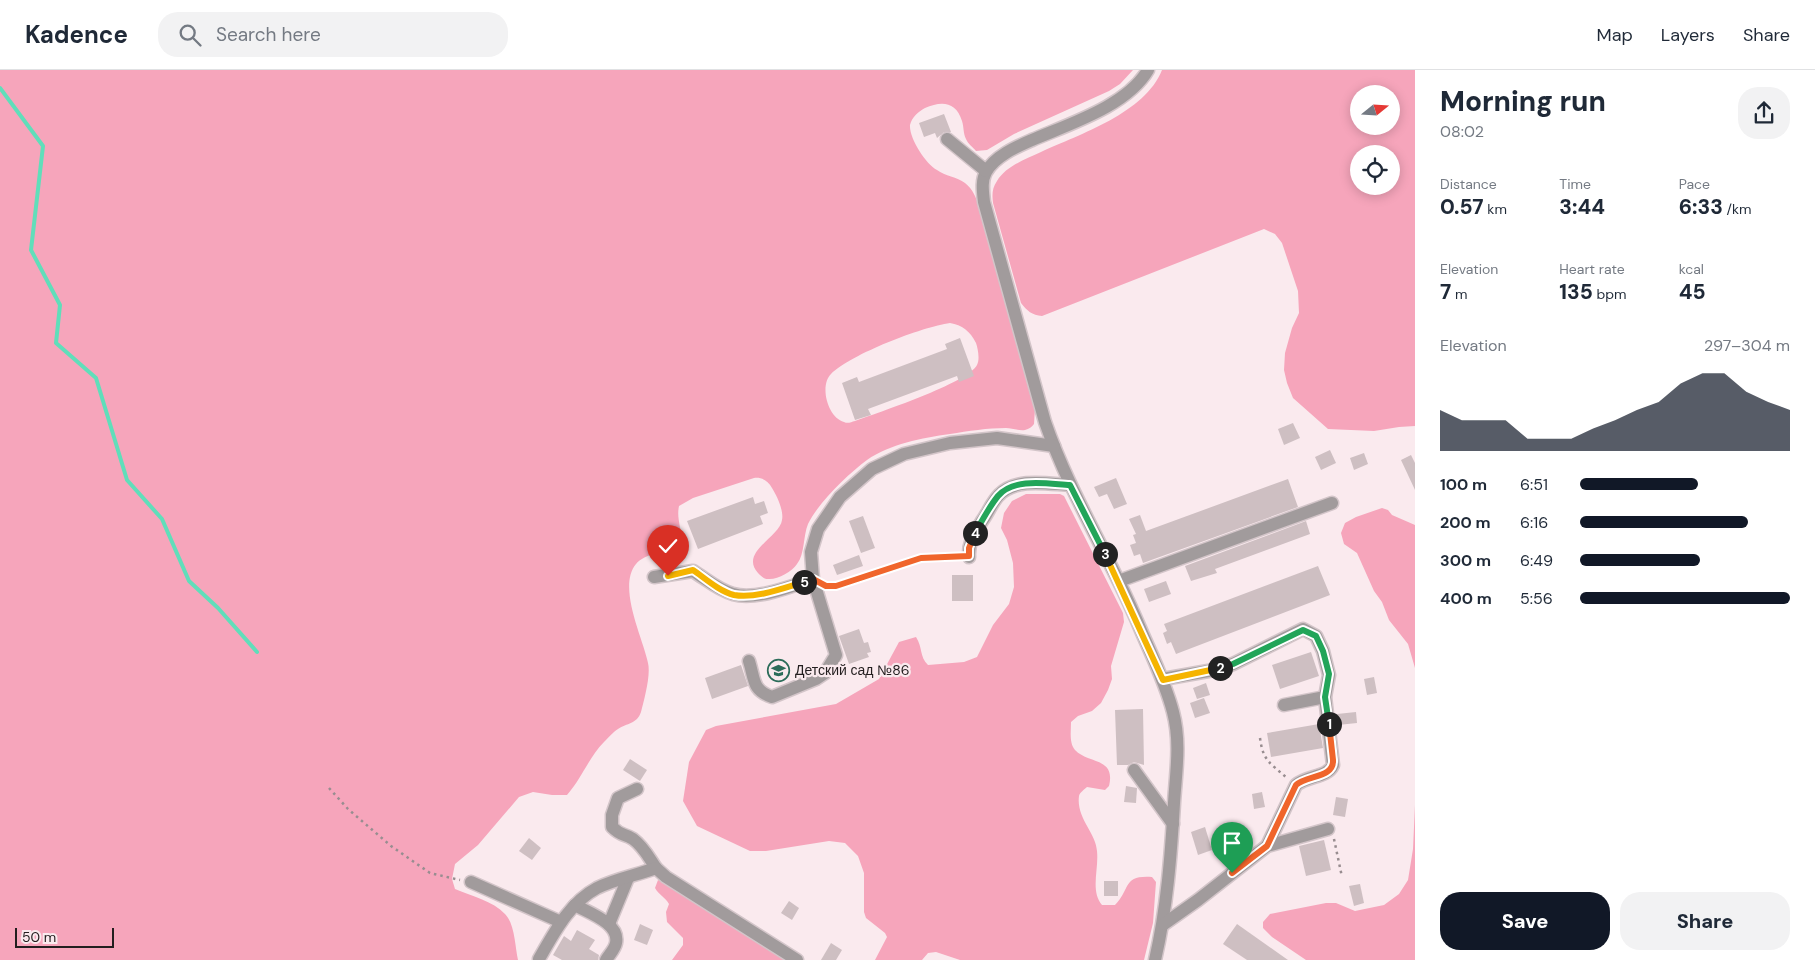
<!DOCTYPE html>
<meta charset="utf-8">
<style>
body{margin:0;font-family:"DM Sans",sans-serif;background:#f2f2f3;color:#1f2937;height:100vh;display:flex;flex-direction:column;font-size:19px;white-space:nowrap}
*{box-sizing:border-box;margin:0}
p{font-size:16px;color:#747a83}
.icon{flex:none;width:28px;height:28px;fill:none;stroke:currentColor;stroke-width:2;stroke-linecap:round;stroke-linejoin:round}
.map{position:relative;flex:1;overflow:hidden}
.sheet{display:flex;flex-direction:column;background:#fff;width:400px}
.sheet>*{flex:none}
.needle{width:32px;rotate:72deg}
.controls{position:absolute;left:1350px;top:15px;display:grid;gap:10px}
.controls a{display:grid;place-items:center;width:50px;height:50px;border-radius:50%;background:#fff;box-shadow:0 2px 12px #0003;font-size:25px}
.scale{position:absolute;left:15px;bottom:12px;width:99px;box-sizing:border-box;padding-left:5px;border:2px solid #231e1f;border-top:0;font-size:14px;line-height:18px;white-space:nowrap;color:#231e1f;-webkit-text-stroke:4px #faeaee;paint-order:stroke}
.pin{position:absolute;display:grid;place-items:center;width:42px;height:42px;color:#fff;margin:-51px -21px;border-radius:50% 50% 50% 0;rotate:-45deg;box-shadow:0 0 5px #0007}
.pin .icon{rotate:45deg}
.km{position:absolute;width:25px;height:25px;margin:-12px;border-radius:50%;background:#222;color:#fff;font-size:14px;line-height:25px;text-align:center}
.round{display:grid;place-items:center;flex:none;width:52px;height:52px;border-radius:20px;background:#f2f2f3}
.summary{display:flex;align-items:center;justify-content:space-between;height:85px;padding:0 25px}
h1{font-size:28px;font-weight:800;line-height:38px}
.stats{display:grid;grid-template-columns:repeat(3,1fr);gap:8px;height:85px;padding:5px 25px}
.stats div{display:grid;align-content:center}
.stats b{font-size:21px;font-weight:800}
.stats small{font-size:14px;font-weight:400}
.stats p{font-size:14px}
.chart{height:140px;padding:10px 25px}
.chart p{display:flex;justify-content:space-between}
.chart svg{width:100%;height:90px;margin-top:5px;fill:#111827;opacity:.7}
.button{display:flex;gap:10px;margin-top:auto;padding:10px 25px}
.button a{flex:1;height:58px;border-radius:20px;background:#111827;color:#fff;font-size:20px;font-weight:800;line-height:58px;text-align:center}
.button a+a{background:#f2f2f3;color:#1f2937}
ul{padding:0 25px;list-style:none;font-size:16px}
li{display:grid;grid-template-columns:80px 60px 1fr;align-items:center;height:38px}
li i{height:12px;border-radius:6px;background:#111827}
header{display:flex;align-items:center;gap:30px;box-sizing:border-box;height:70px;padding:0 25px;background:#fff;border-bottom:1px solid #e0e1e3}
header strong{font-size:24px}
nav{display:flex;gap:28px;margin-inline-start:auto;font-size:18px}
.search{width:350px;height:45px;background:#f2f2f3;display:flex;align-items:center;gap:12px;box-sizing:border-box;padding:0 18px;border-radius:20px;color:#747a83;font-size:19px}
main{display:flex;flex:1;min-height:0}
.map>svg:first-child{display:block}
.forest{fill:#f6a5bb;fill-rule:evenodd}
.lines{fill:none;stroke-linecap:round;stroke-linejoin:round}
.stream{stroke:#60deba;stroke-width:4}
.building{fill:#cebfc2}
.minor-casing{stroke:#d3c5c9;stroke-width:15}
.path{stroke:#988d90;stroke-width:2.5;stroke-dasharray:2.5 4;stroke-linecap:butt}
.minor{stroke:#a19b9c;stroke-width:12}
.split-1-casing{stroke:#fff;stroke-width:10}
.split-2-casing{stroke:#fff;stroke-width:10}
.split-3-casing{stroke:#fff;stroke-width:10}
.split-4-casing{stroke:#fff;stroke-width:10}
.split-5-casing{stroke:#fff;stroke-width:10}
.split-6-casing{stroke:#fff;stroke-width:10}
.split-1{stroke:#f0652b;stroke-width:6}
.split-2{stroke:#22a559;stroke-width:6}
.split-3{stroke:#f5b400;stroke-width:6}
.split-4{stroke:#22a559;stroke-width:6}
.split-5{stroke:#f0652b;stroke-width:6}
.split-6{stroke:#f5b400;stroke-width:6}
.labels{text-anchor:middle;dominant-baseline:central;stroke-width:4.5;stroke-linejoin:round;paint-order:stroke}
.poi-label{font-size:14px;fill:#231e1f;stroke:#faeaee;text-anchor:start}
</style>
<header>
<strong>Kadence</strong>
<div class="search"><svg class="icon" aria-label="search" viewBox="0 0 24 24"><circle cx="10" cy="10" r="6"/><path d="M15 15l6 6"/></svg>Search here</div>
<nav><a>Map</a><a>Layers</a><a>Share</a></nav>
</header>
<main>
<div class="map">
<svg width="1415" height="890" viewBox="0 0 1415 890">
<rect width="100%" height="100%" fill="#faeaee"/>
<!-- forest -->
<g class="forest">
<path d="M0 0H1133L1120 14 1109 21 1014 64 987 80 976 81C973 77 968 74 966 69 963 63 964 57 962 51 956 31 941 31 925 38 918 42 912 47 910 55 909 68 926 94 937 100 945 106 957 107 965 113 973 119 976 128 979 136L1035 339 1034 354C1032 357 1029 359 1025 360 1019 361 1012 358 1006 358 988 358 968 361 950 364 922 368 890 374 867 390 848 404 818 433 808 454 803 466 805 484 797 494 792 502 777 510 768 509 764 509 761 506 758 503 739 482 780 467 782 450 784 441 777 426 772 418 768 411 762 407 754 408L693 428 679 436C676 450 683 461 681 474 668 481 645 483 636 494 617 517 643 568 648 593 651 605 644 630 641 642 637 654 627 653 618 659 613 662 608 668 604 672 589 687 582 708 567 725H552L533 722 519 727 478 775 455 794 452 809 455 819C471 826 493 831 505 844 515 854 515 877 518 890H0ZM950 253C962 255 970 261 976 273 978 279 980 289 977 295 968 313 877 343 855 351 851 352 848 354 844 352 828 348 819 316 831 304 851 284 922 257 950 253Z"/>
<path d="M1162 0H1415V356L1399 357 1374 361 1328 359 1293 328 1287 313 1284 300 1285 283 1292 258 1299 243 1298 221 1282 173 1275 164 1264 159 1042 246C1032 245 1027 241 1021 233L993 133C992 125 992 118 997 111 1006 96 1026 89 1041 82 1080 64 1145 43 1162 0ZM1359 24H1391V56H1359ZM1359 84H1391V116H1359Z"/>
<path d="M1026 424H1060L1064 426 1123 543 1124 552 1111 596 1112 609 1108 620 1101 633 1092 641 1078 646 1071 652C1071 661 1069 673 1075 680 1088 694 1116 687 1109 716L1105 720 1087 717C1084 720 1080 722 1079 726 1076 748 1096 763 1097 781 1099 799 1090 821 1102 835H1115C1131 819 1122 805 1152 807L1156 812 1153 853 1144 890H960L936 882 928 883 922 890H875L887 867 885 863 866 848 864 842V803L858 786 845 773 829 771 766 781H750L697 756 683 731 689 692 706 660 716 656 836 634 879 609 899 572 916 567C923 578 919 586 928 595L964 592 977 587 993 555 1009 534 1014 517 1013 493 1007 470 1001 458 1004 443 1012 431Z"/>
<polygon points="1382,438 1388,440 1392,445 1415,455 1415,598 1408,574 1389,550 1382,532 1374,521 1357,483 1344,474 1341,463 1345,453 1356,447"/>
<polygon points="1415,735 1415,890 1306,890 1272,867 1263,858 1263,852 1270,844 1326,833 1336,833 1355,841 1384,835 1399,824 1408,810 1413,779"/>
<path d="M658 810 668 814 788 890H672L683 875V868L667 852 666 842 669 834C665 827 659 825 655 818Z"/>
</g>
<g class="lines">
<!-- stream -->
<polyline class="stream" points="0,18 43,76 31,180 60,235 56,273 96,308 127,410 162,449 189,511 218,538 257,582"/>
</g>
<!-- building -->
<g class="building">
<polygon points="944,44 951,62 944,62 937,68 935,63 924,67 919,53"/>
<polygon points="960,268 974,306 959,312 957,306 868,339 871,345 855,350 842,313 857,307 859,312 947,279 945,274"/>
<polygon points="1293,353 1300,368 1284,375 1278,359"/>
<polygon points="1330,380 1336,393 1321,400 1315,387"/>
<polygon points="1364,383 1368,394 1354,400 1350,388"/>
<polygon points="1411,385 1415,393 1415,420 1401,390"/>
<polygon points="1116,408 1127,434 1114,439 1107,424 1099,427 1094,417"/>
<polygon points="1288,409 1298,437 1143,493 1140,484 1134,486 1130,475 1136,473 1133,465 1136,464 1129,449 1140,445 1146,461"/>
<polygon points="753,427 755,434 764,431 768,443 760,446 763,454 698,479 687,451"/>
<polygon points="863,446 875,478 861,483 849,451"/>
<polygon points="1306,451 1310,464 1215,499 1217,503 1191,511 1185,496"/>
<polygon points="859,485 863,496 837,505 833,495"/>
<polygon points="1318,496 1330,525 1176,584 1171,572 1167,574 1163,563 1167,561 1164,554"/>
<rect x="952" y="505" width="21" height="26"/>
<polygon points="1166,511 1171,524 1149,532 1144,519"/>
<polygon points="859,559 864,573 868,572 871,582 867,583 869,587 849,594 839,566"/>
<polygon points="1311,582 1319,606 1280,619 1272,595"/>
<polygon points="741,595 748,616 712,629 705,608"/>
<polygon points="1374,607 1377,623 1367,625 1364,609"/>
<polygon points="1206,613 1210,625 1197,629 1193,618"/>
<polygon points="1204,628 1210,643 1195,648 1190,633"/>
<polygon points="1143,639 1144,695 1134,692 1128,695 1117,695 1115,640"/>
<polygon points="1356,642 1357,653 1338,655 1337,644"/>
<polygon points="1319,654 1323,678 1271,687 1267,663"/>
<polygon points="630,689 647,700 640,711 623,700"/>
<polygon points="1126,716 1137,718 1136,733 1124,732"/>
<polygon points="1262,722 1265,737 1254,739 1252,724"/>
<polygon points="1336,727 1348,729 1345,747 1333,745"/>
<polygon points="1205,757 1212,780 1198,785 1191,762"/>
<polygon points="529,768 541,778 532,790 519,781"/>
<polygon points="1324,770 1331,800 1306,806 1299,776"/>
<rect x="1104" y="811" width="14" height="15"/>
<polygon points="1360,814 1364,833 1354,836 1349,816"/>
<polygon points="789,831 799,838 792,850 781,843"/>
<polygon points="640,854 653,860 647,875 634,870"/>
<polygon points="1237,854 1288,890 1247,890 1223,874"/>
<polygon points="577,860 595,870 589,879 599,885 598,890 562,890 553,885 564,866 571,871"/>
<polygon points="831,873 842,880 836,890 821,890"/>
</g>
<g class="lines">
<defs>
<g id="minor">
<path d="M1148 0C1127 36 1069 54 1032 70 1016 77 995 86 986 102 981 111 983 122 984 132L1045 352C1064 407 1092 457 1118 510 1127 528 1135 546 1143 565 1154 590 1166 615 1173 642 1181 672 1176 702 1174 733 1171 785 1167 838 1155 890"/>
<polyline points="947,69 986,101"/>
<path d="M969 487C968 472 975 463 982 451 988 443 992 432 999 425 1016 407 1049 414 1070 415"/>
<path d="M654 507 693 501C706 509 718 520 733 524 755 531 792 516 813 509"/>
<polyline points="1119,511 1332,433"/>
<path d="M749 591C755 610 752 620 772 627L816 609 825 603 836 585 813 509 811 482 818 459 840 427 872 399 904 384 950 373 997 368 1054 376"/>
<path d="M1163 609 1214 600 1233 594 1303 559 1316 566 1323 581 1329 605 1325 627 1333 695C1327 708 1308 705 1296 715L1267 776"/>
<polyline points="1284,635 1325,627"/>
<polyline points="1134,700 1173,754"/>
<path d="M637 719 618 728 612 745V757C622 767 624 763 633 769 644 777 649 788 656 798"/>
<polyline points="471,812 561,852"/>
<path d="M575 835C589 843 620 853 616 873 615 879 609 885 606 890"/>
<polyline points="609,854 628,808"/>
<polyline points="1164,854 1198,830 1267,776 1328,759"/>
<path d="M539 889C554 863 569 833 597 818 615 809 637 805 656 798L666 807 797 890"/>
</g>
</defs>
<!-- minor casing -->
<use href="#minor" class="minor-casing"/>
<!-- path -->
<g class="path">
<polyline points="828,516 836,516 921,488 958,487"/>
<path d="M1260 668C1263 691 1270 693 1287 708"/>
<polyline points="329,718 348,739 391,776 430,803 460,810"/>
<polyline points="1334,769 1342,807"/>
</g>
<!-- minor -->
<use href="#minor" class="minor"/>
</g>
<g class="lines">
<defs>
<path id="split-1" d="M1232 803 1267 776 1296 715C1308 705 1334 708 1333 690L1329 654"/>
<polyline id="split-2" points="1220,598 1233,594 1303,560 1316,566 1323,581 1329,604 1325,627 1329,654"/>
<polyline id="split-3" points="1105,484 1163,610 1220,598"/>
<path id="split-4" d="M975 463C982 451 989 437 998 426 1014 407 1049 414 1070 415L1105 484"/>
<polyline id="split-5" points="804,512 813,509 826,516 836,516 921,488 969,486 969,478 975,463"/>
<path id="split-6" d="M668 506 693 500C706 509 719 521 734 525 755 529 784 518 804 512"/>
</defs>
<!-- split-1 casing -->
<use href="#split-1" class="split-1-casing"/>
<!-- split-2 casing -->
<use href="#split-2" class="split-2-casing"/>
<!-- split-3 casing -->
<use href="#split-3" class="split-3-casing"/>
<!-- split-4 casing -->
<use href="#split-4" class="split-4-casing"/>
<!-- split-5 casing -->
<use href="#split-5" class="split-5-casing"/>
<!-- split-6 casing -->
<use href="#split-6" class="split-6-casing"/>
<!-- split-1 -->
<use href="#split-1" class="split-1"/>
<!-- split-2 -->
<use href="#split-2" class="split-2"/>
<!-- split-3 -->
<use href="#split-3" class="split-3"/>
<!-- split-4 -->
<use href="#split-4" class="split-4"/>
<!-- split-5 -->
<use href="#split-5" class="split-5"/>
<!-- split-6 -->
<use href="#split-6" class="split-6"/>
</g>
<!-- icons -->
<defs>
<symbol id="school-ring" viewBox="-11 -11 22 22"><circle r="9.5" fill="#faeaee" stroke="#2c6c59" stroke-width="1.5"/><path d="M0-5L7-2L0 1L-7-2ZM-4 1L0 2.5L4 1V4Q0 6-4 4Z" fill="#2c6c59"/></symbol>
</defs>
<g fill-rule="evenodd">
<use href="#school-ring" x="766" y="588" width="25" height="25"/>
</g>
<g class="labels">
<!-- poi labels -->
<g class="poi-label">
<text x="795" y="600">Детский сад №86</text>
</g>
</g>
</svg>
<div class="controls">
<a><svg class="needle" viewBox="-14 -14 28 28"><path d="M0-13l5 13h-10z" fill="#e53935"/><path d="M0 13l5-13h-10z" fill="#747a83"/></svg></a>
<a><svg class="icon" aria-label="locate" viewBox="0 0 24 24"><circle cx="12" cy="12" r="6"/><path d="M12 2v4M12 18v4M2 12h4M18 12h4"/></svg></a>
</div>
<div class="scale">50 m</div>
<div class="pin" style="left:1232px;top:803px;background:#1e9e55"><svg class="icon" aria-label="arrive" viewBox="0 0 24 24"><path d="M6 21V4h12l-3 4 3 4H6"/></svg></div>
<div class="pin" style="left:668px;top:506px;background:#d93025"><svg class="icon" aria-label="check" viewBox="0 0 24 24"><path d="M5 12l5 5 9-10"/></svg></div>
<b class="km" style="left:1329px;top:654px">1</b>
<b class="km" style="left:1220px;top:598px">2</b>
<b class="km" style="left:1105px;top:484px">3</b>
<b class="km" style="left:975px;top:463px">4</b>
<b class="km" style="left:804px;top:512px">5</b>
</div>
<section class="sheet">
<div class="summary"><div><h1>Morning run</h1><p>08:02</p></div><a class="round"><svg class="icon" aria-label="share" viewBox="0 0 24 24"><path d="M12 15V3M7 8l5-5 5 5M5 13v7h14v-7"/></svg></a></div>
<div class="stats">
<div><p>Distance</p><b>0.57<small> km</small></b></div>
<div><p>Time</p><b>3:44</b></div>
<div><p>Pace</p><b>6:33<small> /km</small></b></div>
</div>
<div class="stats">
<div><p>Elevation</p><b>7<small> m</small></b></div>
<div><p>Heart rate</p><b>135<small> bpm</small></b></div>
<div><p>kcal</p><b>45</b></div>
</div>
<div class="chart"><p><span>Elevation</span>297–304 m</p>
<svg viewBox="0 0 160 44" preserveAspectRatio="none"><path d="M0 44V24L10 29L20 29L30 29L40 38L50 38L60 38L70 33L80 29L90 24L100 20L110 11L120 6L130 6L140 15L150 20L160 24V44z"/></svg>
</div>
<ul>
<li><b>100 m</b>6:51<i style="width:56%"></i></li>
<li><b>200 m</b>6:16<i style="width:80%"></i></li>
<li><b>300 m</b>6:49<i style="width:57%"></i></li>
<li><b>400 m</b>5:56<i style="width:100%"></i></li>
</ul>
<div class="button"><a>Save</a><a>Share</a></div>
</section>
</main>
